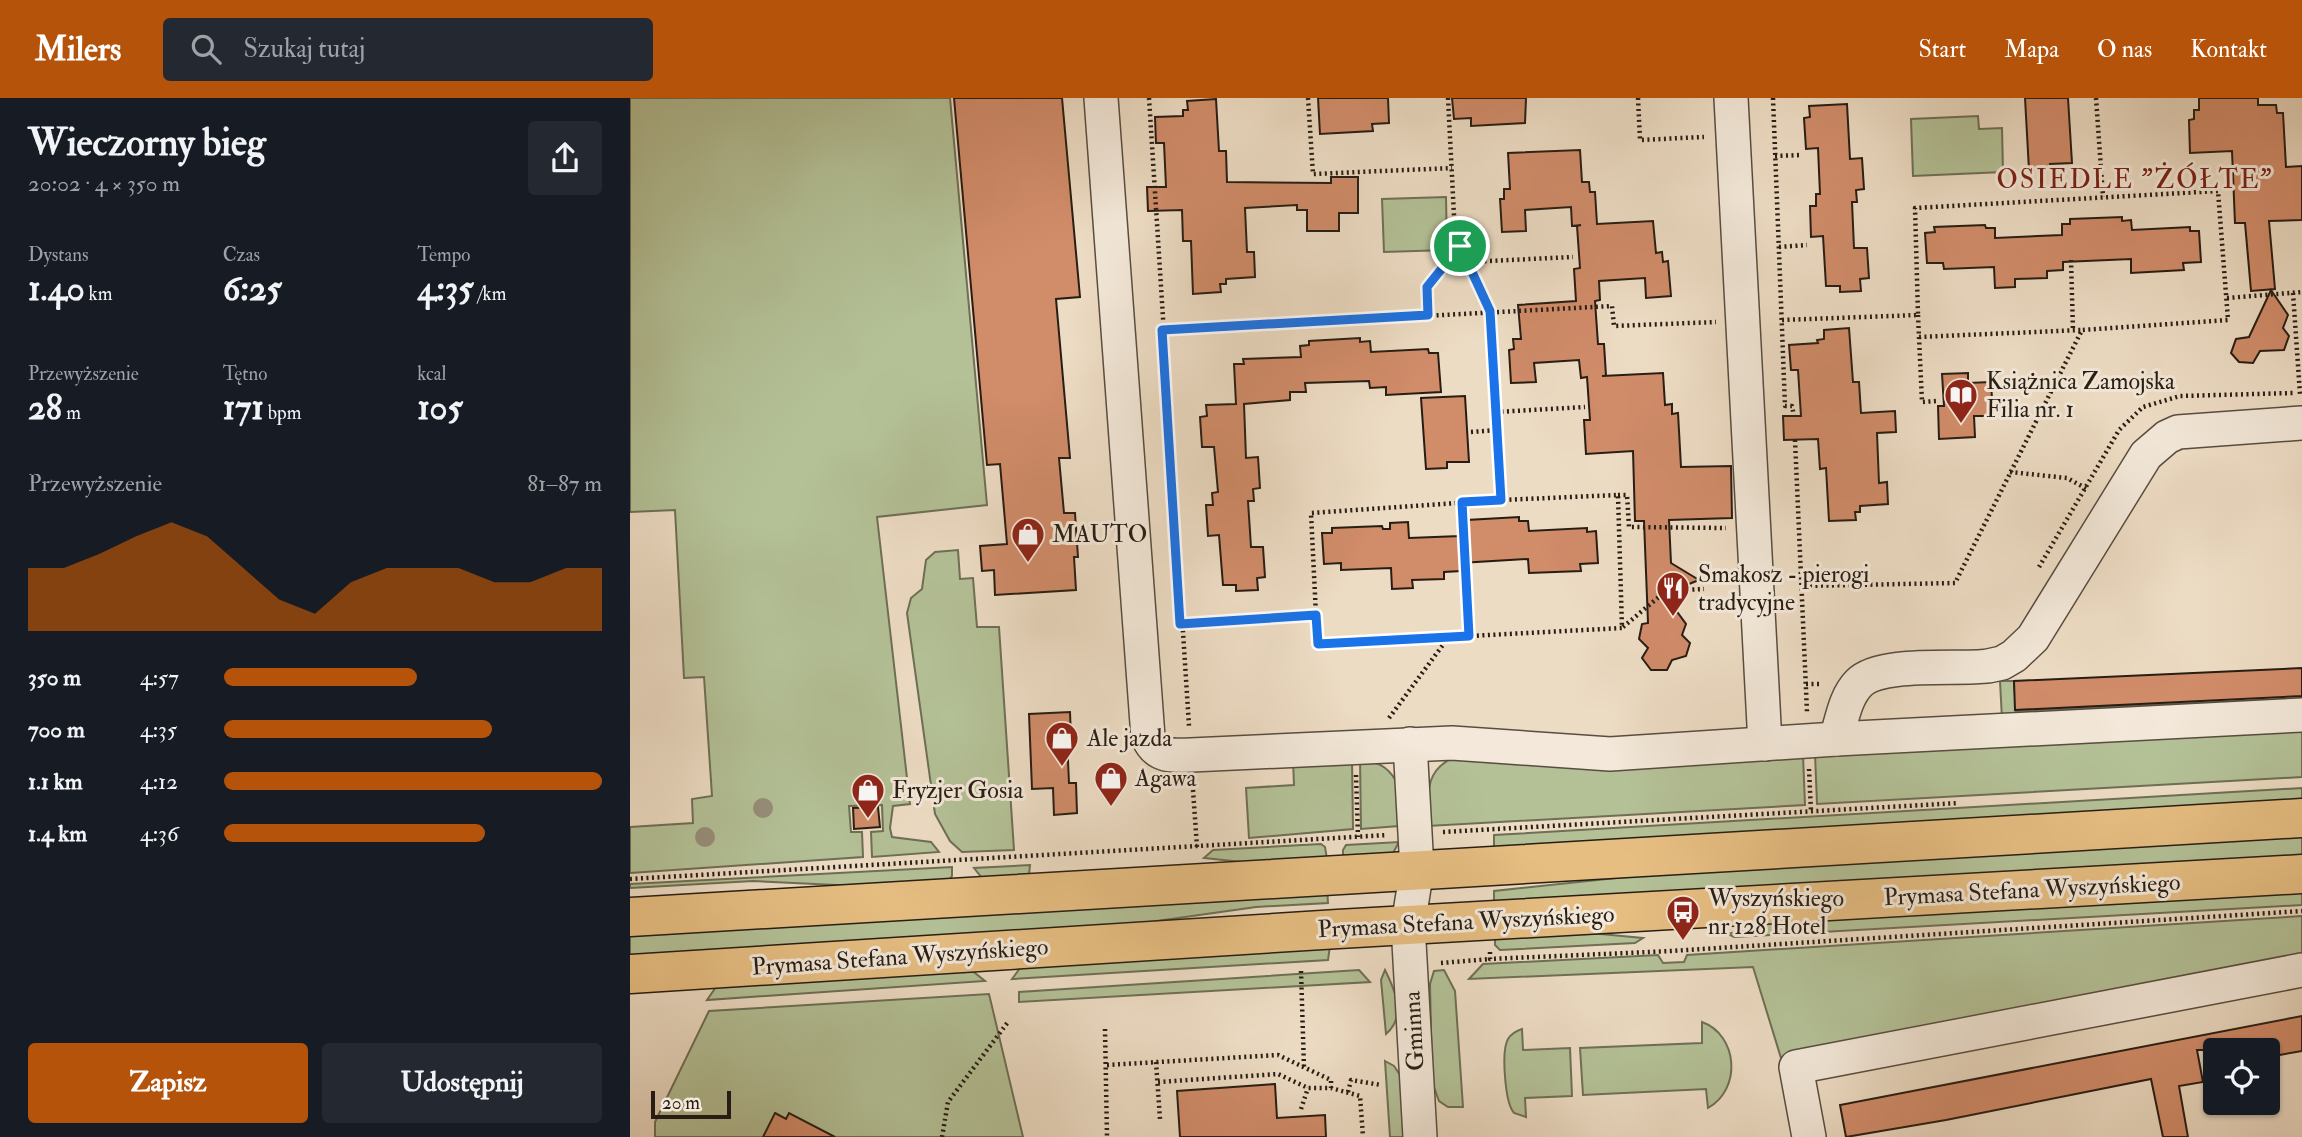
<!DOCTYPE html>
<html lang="pl">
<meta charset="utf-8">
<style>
body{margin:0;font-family:"IM FELL Double Pica",serif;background:#242831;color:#f1f3f6;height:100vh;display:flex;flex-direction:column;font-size:26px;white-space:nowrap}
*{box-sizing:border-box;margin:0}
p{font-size:23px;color:#9ea1a6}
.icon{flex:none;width:38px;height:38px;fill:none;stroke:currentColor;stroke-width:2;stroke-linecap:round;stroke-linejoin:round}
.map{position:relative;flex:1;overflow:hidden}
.sheet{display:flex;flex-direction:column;background:#171b24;width:630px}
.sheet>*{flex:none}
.controls{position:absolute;left:1573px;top:940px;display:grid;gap:14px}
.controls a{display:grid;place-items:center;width:77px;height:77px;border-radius:7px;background:#171b24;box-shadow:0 2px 5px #0004;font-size:35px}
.scale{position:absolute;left:21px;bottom:18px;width:80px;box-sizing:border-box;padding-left:7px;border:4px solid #271d14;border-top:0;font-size:19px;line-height:24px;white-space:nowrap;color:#271d14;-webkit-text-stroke:5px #f3e8d9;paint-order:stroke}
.pin{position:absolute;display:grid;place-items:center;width:60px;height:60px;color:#fff;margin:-30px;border:4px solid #fff;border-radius:50%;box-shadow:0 2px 7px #0007}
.round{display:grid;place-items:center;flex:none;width:74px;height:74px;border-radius:7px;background:#242831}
.head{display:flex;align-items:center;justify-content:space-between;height:119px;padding:0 28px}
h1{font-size:38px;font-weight:700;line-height:52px}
.figures{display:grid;grid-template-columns:repeat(3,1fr);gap:10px;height:119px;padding:7px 28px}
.figures div{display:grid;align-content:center}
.figures b{font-size:35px;font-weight:700}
.figures small{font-size:19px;font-weight:400}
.figures p{font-size:19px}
.chart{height:196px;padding:14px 28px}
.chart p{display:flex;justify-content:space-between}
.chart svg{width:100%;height:126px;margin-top:7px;fill:#b45309;opacity:.7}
.button{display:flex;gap:14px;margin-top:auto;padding:14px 28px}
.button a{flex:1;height:80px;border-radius:7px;background:#b45309;color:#fff;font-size:28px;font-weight:700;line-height:80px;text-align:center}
.button a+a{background:#242831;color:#f1f3f6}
ul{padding:0 28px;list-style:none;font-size:23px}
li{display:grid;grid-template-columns:112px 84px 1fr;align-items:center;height:52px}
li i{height:18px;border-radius:9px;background:#b45309}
header{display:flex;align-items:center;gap:42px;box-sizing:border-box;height:98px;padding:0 35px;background:#b45309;color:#fff}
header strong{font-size:33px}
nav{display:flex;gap:38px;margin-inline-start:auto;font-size:24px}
.search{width:490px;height:63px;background:#242831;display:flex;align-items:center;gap:18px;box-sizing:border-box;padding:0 24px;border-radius:7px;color:#9ea1a6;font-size:26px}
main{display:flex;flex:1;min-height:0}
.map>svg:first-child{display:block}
.green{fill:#b4c197;stroke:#6e6f56;stroke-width:2}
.building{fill:#d18c6a;stroke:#271d14;stroke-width:2}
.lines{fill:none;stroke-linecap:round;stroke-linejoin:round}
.minor-casing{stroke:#584d40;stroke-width:36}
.major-casing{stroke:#271d14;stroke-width:41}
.path{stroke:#271d14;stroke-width:4.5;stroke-dasharray:2 3.5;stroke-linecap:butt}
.minor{stroke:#f3e8d9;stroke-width:33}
.major{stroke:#e6be82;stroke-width:38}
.tree{fill:#978e79}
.route-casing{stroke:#fff;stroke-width:14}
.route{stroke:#1a73e8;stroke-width:9}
.labels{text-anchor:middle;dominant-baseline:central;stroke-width:6;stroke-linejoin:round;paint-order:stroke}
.poi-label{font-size:24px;fill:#271d14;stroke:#f3e8d9;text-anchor:start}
.street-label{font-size:24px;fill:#271d14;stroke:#f3e8d9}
.neighbourhood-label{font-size:26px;letter-spacing:2px;fill:#7a1f14;stroke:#f3e8d9}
</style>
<header>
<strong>Milers</strong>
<div class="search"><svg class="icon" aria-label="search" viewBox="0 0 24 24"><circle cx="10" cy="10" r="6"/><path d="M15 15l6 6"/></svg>Szukaj tutaj</div>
<nav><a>Start</a><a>Mapa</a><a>O nas</a><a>Kontakt</a></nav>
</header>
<main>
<section class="sheet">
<div class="head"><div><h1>Wieczorny bieg</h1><p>20:02 · 4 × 350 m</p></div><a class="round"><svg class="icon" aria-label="share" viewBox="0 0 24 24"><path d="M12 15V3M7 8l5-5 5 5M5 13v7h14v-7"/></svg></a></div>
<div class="figures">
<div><p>Dystans</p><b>1.40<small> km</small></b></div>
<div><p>Czas</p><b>6:25</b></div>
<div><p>Tempo</p><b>4:35<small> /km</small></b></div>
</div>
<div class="figures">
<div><p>Przewyższenie</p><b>28<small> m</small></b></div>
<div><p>Tętno</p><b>171<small> bpm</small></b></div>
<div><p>kcal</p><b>105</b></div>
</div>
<div class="chart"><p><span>Przewyższenie</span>81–87 m</p>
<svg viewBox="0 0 160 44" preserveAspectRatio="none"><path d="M0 44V22L10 22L20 17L30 11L40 6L50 11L60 22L70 33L80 38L90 27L100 22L110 22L120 22L130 27L140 27L150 22L160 22V44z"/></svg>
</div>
<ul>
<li><b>350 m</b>4:57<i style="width:51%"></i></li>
<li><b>700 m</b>4:35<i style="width:71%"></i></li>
<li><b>1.1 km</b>4:12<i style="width:100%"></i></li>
<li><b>1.4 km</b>4:36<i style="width:69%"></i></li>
</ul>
<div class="button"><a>Zapisz</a><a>Udostępnij</a></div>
</section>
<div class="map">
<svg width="1672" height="1039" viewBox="0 0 1672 1039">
<rect width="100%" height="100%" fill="#eddcc4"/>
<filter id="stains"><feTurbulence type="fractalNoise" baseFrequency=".00286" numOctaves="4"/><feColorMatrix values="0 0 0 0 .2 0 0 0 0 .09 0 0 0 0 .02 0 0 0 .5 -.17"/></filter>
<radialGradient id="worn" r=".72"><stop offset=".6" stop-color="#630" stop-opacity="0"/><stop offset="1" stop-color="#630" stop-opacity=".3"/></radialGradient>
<!-- green -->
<g class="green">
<polygon points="0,0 320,0 357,407 247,419 280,706 263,708 260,730 262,739 301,744 309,754 242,759 241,734 253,733 252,707 219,708 221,734 232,734 233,759 0,775 0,729 63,725 62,701 82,698 74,579 54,580 45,412 0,414"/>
<polygon points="1348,18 1349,31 1372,30 1373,74 1283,78 1281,21"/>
<polygon points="816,99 817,152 754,154 752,101"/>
<polygon points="328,452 330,481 343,480 347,529 369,529 384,752 332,754 320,743 305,716 277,515 281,500 292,491 296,462 305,454"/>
<polygon points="1370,583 1384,583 1386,613 1672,600 1672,606 1372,621"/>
<polygon points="1672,628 1672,679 1187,706 1185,656"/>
<path d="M1173 657 1175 707 798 728C798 699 793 672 825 659Z"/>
<polygon points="722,660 723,731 619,740 616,690 664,687 663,662"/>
<path d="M730 661C746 664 757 667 766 683L769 728 731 731Z"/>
<polygon points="1672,690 1672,705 864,754 864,737"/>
<polygon points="1672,736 1672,762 864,807 864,793 1100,768"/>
<polygon points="769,744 763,755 713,762 713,752 716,747"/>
<polygon points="691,746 695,749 697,761 622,765 574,760 583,752"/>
<polygon points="400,767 399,777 352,780 344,770"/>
<polygon points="322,769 322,778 317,785 248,789 123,783 0,790 0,786"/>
<polygon points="697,790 698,805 626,809 463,832 0,862 0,833"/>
<polygon points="1672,792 1672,807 1104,839 1098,836 1154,820"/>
<polygon points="1672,818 1672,863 1151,960 1123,869 839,881 853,866 1028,857 1033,865 1054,864 1057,857"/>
<polygon points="939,833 1013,840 1005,845 870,852 865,847 865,837"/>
<polygon points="700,848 698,862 382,881 393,866"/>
<polygon points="340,871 355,883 77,902 86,889"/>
<polygon points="729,872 740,884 389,904 389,894"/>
<path d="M755 872C765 892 777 918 756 936L751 882Z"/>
<polygon points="814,872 825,893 833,1009 818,1009 809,1003 802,984 800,886 804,873"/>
<polygon points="359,896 393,1039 25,1039 25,1024 79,913"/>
<path d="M1072 924C1108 937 1112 991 1078 1010L1076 991 953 997 950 950 1072 945Z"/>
<path d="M892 931 893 952 940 950 942 998 895 1000 896 1019 884 1015C875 1005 871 953 878 941 881 936 886 933 892 931Z"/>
<polygon points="755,963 764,968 770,977 774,1039 760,1039"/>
</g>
<!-- building -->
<g class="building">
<polygon points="324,0 432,0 450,199 426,201 440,360 429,360 434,415 445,415 448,459 444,459 446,492 365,497 364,472 352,473 350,448 377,446 370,366 357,367"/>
<polygon points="688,0 758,0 759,25 742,26 743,33 690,36"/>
<polygon points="822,0 896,0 895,25 841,28 841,20 824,21"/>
<polygon points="1395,0 1438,0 1442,65 1420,66 1421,71 1399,72"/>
<polygon points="1569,0 1628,0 1628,7 1646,7 1647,15 1653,15 1656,69 1672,68 1672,122 1639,123 1645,191 1621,193 1615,125 1605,125 1602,53 1560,55 1559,22 1564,21 1564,12 1569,12"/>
<polygon points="586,1 589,53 596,53 597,84 701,85 701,79 728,79 728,115 709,115 709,133 677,133 677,112 667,112 667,107 615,110 617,154 624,154 625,179 596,181 596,186 590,186 591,194 563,196 561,143 553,143 552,112 518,113 517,89 536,89 534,45 526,45 525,19 553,18 553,12 558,12 557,3"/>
<polygon points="1217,6 1220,61 1232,60 1234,91 1226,92 1227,104 1222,104 1224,150 1237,150 1239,180 1230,181 1231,193 1210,194 1210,188 1196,188 1193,138 1181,139 1180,108 1186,108 1186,96 1190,96 1188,50 1176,51 1174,20 1180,19 1179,8"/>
<polygon points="950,52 952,84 959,84 960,94 965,94 967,126 1023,123 1026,155 1032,154 1033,164 1038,163 1041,198 1016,200 1015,180 969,183 970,202 965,203 968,246 974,246 976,278 972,278 1033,275 1035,307 1042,306 1042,316 1048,315 1051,369 1101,368 1102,420 1039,422 1041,465 1069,482 1034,496 1056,526 1052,537 1060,545 1056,558 1042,562 1037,572 1021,572 1012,560 1018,550 1009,541 1012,526 1018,525 1014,423 1005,423 1003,353 956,356 954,322 960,322 957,279 951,280 949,262 904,265 906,284 881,285 879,252 884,251 883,241 891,241 888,207 946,203 944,171 950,170 947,128 951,127 942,128 941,109 895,112 896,133 872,134 870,101 874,101 874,91 880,91 878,55"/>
<polygon points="1492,119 1492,123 1501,122 1502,132 1560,129 1560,133 1569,133 1571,164 1553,165 1554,172 1501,175 1501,161 1433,164 1433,172 1417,173 1417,180 1385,181 1385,189 1365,190 1364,169 1314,171 1313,165 1297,165 1295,135 1305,134 1304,129 1355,127 1356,130 1365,130 1365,140 1432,137 1432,126 1440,126 1440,121"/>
<polygon points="1641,192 1658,217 1653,230 1659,238 1654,252 1630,253 1623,265 1609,264 1601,255 1606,241 1619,239"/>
<polygon points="1219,230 1223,284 1229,284 1231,315 1265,313 1266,334 1247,335 1249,385 1257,384 1258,406 1230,408 1230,414 1225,414 1226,422 1199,423 1196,370 1190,371 1188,341 1154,342 1153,318 1171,318 1168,272 1161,272 1159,247 1188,245 1187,242 1194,241 1194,232"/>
<polygon points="730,240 730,244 740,243 741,254 798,251 799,255 808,255 811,294 756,297 756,289 740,290 739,283 675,285 676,294 660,294 660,302 614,306 616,360 628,359 630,390 623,391 624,403 618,403 621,449 633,449 635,479 627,480 628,492 606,493 606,487 593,487 589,437 578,438 576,407 583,407 582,395 588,394 584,349 572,349 570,319 577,318 576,307 606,306 604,266 614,266 613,261 671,259 670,248 679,247 679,243"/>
<polygon points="1338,275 1338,285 1361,284 1363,318 1344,318 1345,339 1309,341 1308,308 1314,308 1312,276"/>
<polygon points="835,298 839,364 817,364 817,370 796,371 791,300"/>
<polygon points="889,419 889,423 898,423 899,433 957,430 957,434 966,433 968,465 950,466 951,473 899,475 898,461 830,465 831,473 814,474 814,481 782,482 783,490 762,491 761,470 711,472 711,465 694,466 692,435 702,435 702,430 752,428 753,431 760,431 760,425 778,424 779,440 830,438 829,427 838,427 837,422"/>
<polygon points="1672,570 1672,598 1385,612 1384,583"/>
<polygon points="440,614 441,640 437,640 439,685 446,685 447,715 424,717 423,690 402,691 399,616"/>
<polygon points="248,709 250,729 224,731 223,710"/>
<polygon points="1672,918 1672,953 1638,959 1638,952 1567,952 1573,984 1549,988 1558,1039 1533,1039 1521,981 1316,1022 1216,1039 1210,1007"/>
<polygon points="645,986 647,1020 695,1017 696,1039 550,1039 547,993"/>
<polygon points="145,1015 156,1021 159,1015 205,1039 133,1039"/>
</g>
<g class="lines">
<defs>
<g id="minor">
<path d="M471 0 518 639C526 659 542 658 561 657L822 645 980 656 1206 641 1672 617"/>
<polyline points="1101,0 1135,646"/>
<path d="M1206 641C1212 622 1215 599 1229 585 1251 563 1327 572 1358 568L1372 565 1384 558 1403 540 1516 357 1537 339 1548 334 1672 325"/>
<polyline points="780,646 787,771 778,827 790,1039"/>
<polyline points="1179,1039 1166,969 1672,872"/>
</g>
<g id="major">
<polyline points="0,819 1672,720"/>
<polyline points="0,876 708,831 1672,776"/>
</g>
</defs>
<!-- minor casing -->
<use href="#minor" class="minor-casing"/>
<!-- major casing -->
<use href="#major" class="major-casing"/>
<!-- path -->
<g class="path">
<polyline points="519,0 559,628"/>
<polyline points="678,0 683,76 822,70"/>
<polyline points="818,0 825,137 860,213 871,402"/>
<polyline points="1008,0 1010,42 1074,39"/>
<polyline points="1143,0 1155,308 1162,308 1164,318"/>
<polyline points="1466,0 1473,99"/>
<polyline points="1145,58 1172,57"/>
<polyline points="1149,149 1177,147"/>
<polyline points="1441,162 1443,233"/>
<polyline points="838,164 943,159"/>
<polyline points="1663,195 1670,296"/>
<polyline points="1597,200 1672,194"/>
<polyline points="798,217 797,189 830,148"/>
<polyline points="1288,217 1289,239 1451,232"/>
<polyline points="1152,222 1288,217 1285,110 1588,93 1598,222 1452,232 1325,485 1171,488"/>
<polyline points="532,232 982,208 984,228 1086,224"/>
<polyline points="1289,239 1292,304 1307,303"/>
<polyline points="866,314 955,309"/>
<polyline points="841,334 867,332"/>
<polyline points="1165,342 1177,614"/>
<polyline points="1380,374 1437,380 1457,391"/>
<polyline points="988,397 997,397 999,429 1096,430"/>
<polyline points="832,404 839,538"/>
<polyline points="1409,469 1489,332 1513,309 1550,298 1663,295"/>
<polyline points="550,526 686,517 688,546 992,530 988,397 871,402 681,415 686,517"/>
<polyline points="993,529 1036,493 1074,491"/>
<polyline points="1176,586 1192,586"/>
<polyline points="759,620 818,540"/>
<polyline points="1179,671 1181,714"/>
<polyline points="726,677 728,739"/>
<polyline points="563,692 567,749"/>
<polyline points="813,734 1329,705"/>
<polyline points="0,781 757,737"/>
<polyline points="860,854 860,861 1041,853 1672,813"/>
<polyline points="811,865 860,861"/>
<polyline points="671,873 674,970"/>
<polyline points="475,931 477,1039"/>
<polyline points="526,964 530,1021"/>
<polyline points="477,967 648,957 701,982 701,990"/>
<polyline points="528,984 648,976 678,990 701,990 730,998 733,1039"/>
<polyline points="718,994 721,982 751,987"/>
<polyline points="671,1011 678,990"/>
<polyline points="312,1039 318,1004 378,924"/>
</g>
<!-- minor -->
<use href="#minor" class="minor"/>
<!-- major -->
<use href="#major" class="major"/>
</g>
<!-- trees -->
<g class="tree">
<circle cx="133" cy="710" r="10"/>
<circle cx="75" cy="739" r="10"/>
</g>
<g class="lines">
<defs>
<polygon id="route" points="830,148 860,213 871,402 832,404 839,538 688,546 686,517 550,526 532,232 798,217 797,189"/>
</defs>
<!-- route casing -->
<use href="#route" class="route-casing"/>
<!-- route -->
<use href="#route" class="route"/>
</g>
<!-- icons -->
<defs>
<symbol id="library-pin" viewBox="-11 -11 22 30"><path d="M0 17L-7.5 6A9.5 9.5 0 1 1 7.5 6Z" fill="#8f2418" stroke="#f3e8d9"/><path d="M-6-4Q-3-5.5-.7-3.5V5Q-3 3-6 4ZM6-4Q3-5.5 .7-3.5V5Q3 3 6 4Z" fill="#fff"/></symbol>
<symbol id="shop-pin" viewBox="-11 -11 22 30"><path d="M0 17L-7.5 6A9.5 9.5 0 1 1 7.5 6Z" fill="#8f2418" stroke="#f3e8d9"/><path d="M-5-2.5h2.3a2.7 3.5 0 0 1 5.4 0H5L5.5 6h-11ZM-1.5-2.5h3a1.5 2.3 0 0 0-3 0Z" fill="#fff"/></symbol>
<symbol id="restaurant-pin" viewBox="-11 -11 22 30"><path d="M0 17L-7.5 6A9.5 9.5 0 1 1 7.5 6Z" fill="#8f2418" stroke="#f3e8d9"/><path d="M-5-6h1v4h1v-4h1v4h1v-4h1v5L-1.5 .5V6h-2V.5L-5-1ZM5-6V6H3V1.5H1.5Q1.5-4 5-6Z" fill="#fff"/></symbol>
<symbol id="bus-pin" viewBox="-11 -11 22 30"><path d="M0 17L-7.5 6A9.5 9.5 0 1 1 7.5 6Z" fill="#8f2418" stroke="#f3e8d9"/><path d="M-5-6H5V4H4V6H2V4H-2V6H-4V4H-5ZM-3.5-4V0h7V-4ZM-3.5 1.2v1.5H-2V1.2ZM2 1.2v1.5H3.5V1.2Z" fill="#fff"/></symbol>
</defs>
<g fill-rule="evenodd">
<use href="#library-pin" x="1312" y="278" width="38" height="52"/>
<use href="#shop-pin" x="379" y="417" width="38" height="52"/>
<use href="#restaurant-pin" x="1024" y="471" width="38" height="52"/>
<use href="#shop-pin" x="413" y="621" width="38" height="52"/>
<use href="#shop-pin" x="462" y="661" width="38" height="52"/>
<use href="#shop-pin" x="219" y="673" width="38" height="52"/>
<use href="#bus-pin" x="1034" y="795" width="38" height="52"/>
</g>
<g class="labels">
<!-- poi labels -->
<g class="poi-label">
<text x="1356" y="283">Książnica Zamojska<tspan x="1356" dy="28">Filia nr. 1</tspan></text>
<text x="422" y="436">MAUTO</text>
<text x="1068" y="476">Smakosz - pierogi<tspan x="1068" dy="28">tradycyjne</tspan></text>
<text x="457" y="640">Ale jazda</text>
<text x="505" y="680">Agawa</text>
<text x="262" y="692">Fryzjer Gosia</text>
<text x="1078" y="800">Wyszyńskiego<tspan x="1078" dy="28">nr 128 Hotel</tspan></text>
</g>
<!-- street labels -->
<g class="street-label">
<text transform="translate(1402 792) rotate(-3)">Prymasa Stefana Wyszyńskiego</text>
<text transform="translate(836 824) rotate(-3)">Prymasa Stefana Wyszyńskiego</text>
<text transform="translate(270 859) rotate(-4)">Prymasa Stefana Wyszyńskiego</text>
<text transform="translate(784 933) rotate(-93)">Gminna</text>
</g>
<!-- neighbourhood labels -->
<g class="neighbourhood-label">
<text x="1505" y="82">OSIEDLE "ŻÓŁTE"</text>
</g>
</g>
<rect width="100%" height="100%" filter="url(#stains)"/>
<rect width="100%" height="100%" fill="url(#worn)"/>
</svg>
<div class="controls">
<a><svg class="icon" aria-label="locate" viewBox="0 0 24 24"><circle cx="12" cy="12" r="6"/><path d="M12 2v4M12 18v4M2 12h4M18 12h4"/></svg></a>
</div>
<div class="scale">20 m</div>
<div class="pin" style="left:830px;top:148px;background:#1e9e55"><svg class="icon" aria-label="arrive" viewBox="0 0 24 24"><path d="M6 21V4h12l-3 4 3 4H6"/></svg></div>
</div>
</main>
